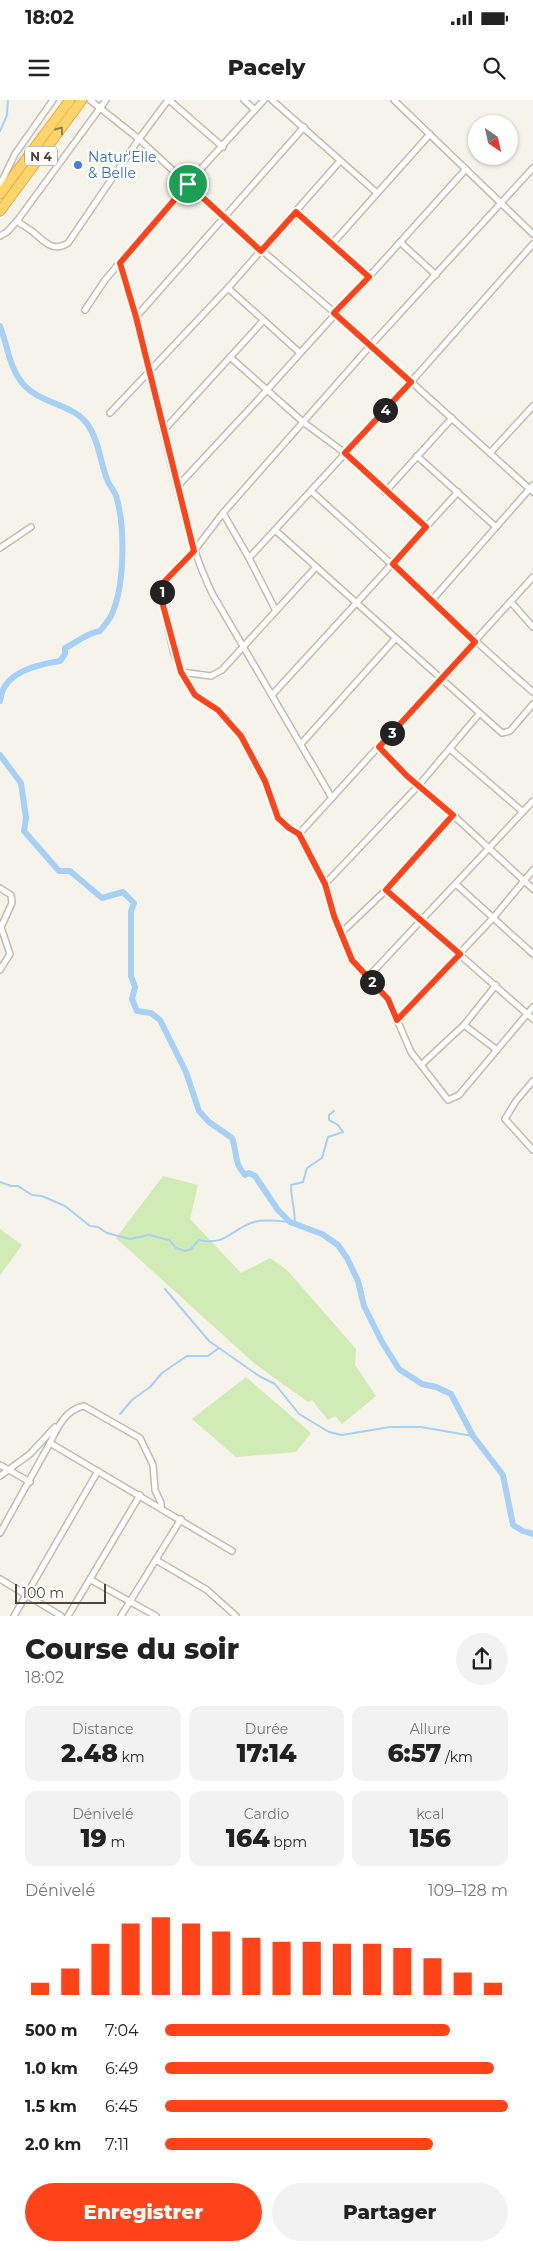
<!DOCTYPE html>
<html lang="fr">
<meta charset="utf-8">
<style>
body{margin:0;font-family:Montserrat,sans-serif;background:#f2f2f2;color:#222;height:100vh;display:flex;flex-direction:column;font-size:19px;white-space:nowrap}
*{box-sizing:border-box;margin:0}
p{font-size:16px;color:#767676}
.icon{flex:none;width:28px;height:28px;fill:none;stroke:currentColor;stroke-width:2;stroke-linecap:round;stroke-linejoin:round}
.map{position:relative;height:1516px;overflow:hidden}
.details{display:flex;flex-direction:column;background:#fff;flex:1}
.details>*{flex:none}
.needle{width:32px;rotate:146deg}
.fabs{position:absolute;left:468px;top:15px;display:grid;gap:10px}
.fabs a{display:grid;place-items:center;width:50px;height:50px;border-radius:50%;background:#fff;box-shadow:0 1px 4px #0004;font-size:25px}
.scale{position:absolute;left:15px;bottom:12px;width:91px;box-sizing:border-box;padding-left:5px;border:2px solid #4b4438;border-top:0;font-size:14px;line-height:18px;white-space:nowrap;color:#4b4438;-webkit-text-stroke:4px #fff;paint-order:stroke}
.pin{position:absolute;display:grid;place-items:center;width:42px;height:42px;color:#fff;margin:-21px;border:2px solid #fff;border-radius:50%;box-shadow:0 1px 5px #0007}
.km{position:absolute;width:25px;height:25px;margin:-12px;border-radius:50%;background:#222;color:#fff;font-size:14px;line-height:25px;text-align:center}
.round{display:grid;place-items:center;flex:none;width:52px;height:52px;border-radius:26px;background:#f2f2f2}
.summary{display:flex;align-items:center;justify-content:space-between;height:85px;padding:0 25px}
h1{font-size:28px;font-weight:800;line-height:38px}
.figures{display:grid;grid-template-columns:repeat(3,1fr);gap:8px;height:85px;padding:5px 25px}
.figures div{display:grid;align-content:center;border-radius:12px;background:#f2f2f2;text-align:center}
.figures b{font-size:25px;font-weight:800}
.figures small{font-size:14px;font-weight:400}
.figures p{font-size:14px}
.chart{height:140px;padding:10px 25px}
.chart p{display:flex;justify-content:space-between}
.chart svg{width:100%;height:90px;margin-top:5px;stroke:#ff4419;stroke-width:6}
.action{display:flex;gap:10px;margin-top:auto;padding:10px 25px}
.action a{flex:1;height:58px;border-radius:30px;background:#ff4419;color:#fff;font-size:20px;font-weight:800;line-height:58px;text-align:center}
.action a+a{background:#f2f2f2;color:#222}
ul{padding:0 25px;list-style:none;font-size:16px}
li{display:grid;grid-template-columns:80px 60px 1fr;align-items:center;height:38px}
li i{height:12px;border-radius:6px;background:#ff4419}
.status{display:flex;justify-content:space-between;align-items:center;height:35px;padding:0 25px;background:#fff;direction:ltr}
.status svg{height:14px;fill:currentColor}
header{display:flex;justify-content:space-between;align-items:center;height:65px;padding:0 25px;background:#fff;font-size:22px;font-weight:800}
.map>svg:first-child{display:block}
.green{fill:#d0ebb3}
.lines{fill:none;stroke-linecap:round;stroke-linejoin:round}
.stream{stroke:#a6d1f4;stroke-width:2}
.canal{stroke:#a6d1f4;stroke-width:6}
.street-casing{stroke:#c2bcad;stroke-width:8}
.highway-casing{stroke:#e4ab37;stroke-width:11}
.street{stroke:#fff;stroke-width:5}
.highway{stroke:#ffd46d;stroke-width:9}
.oneway{stroke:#937e4d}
.route-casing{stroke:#fff;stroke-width:10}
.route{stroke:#ff4419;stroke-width:6}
.shop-dot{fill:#3f7fe0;stroke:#fff;stroke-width:2}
.labels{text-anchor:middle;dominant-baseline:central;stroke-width:4.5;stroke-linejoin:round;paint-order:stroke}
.shield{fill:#fff;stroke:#817c74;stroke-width:1}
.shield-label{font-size:12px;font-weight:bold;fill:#4b4438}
.shop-label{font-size:14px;fill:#366cbe;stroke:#fff;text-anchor:start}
</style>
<div class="status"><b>18:02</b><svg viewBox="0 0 49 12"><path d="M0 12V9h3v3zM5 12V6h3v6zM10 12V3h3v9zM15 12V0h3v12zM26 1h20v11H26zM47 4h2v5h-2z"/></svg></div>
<header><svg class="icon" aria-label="menu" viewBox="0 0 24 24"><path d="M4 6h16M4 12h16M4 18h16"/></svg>Pacely<svg class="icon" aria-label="search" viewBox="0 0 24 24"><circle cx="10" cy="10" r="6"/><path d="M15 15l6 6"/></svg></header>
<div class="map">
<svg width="533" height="1516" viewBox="0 0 533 1516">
<rect width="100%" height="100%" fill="#f6f3eb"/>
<!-- green -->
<g class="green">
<polygon points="163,1076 198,1085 190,1119 241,1173 270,1158 287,1170 356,1249 355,1265 376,1296 342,1324 335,1316 328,1320 312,1300 308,1302 255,1264 116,1138"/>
<polygon points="0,1129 22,1145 0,1175"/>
<polygon points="246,1277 311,1333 296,1352 236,1357 192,1319"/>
</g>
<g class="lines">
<!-- stream -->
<g class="stream">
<polyline points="0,31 7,15 8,0"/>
<path d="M0 1082 11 1086H18L32 1095 42 1096 65 1106 90 1126 98 1127 107 1133 130 1139 149 1135 169 1140 176 1148 185 1151 191 1149 199 1140C227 1146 231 1129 254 1122 266 1119 278 1121 290 1122"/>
<path d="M295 1124C295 1109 291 1098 291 1085L303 1082 307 1068 322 1058 328 1037 343 1032 338 1025 329 1020V1015L334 1011"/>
<polyline points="165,1189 209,1241 259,1276 275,1284 299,1314 329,1332 342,1335 390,1327 421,1327 473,1336"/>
<polyline points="120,1314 132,1300 150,1287 162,1273 178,1262 187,1256 208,1256 219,1248"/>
</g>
<!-- canal -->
<g class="canal">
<path d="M0 226C8 247 9 268 24 285 41 304 74 304 88 325 99 341 100 361 107 379 109 386 116 392 117 399 125 429 125 487 111 516 108 521 104 526 100 531 87 533 77 542 65 548V554L60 561C42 564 16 569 5 586 2 590 1 597 0 601"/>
<path d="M0 655 21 683 26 718 24 731 59 771H70L102 798 123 792 134 803 131 811V876L135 887 132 899 137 911 151 913 160 920 186 972 199 1011 209 1022 232 1038C237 1051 234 1064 245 1075L249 1073 255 1076 278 1110 290 1122 322 1134 338 1145 347 1158 358 1181 364 1206 382 1242 399 1269 422 1284 436 1287 451 1294 473 1336 503 1375 513 1425 523 1431 533 1434"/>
</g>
<defs>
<g id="street">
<polyline points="90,0 139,39 223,117 335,213 533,392"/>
<polyline points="169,0 223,47"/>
<polyline points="244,0 255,10"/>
<polyline points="272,0 377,93"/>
<polyline points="394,0 533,134"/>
<polyline points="533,68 370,246 223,413 194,451 164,482 161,498 174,554 188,585 195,595 217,610 241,636 265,681 278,718 289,728 299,734 325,784 334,816 352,860 388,899 411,952 448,1000 459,995 533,907"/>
<polyline points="0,85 15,54 53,0"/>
<polyline points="296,112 369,177"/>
<polyline points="17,121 106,0"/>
<path d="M0 136 7 132 17 121C22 125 28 128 33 132 44 141 53 153 68 143L139 39 168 0"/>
<polyline points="400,142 436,175"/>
<polyline points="332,144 430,34"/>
<path d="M120 163C140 230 155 297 171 364 183 409 192 453 213 495L332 698"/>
<polyline points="228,188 300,253"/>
<polyline points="85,210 105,180 188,83 264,0"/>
<polyline points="136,217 304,27"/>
<polyline points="230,257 303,322 345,353 426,427"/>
<polyline points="110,313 228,188 340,61"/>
<polyline points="163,331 263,221"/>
<polyline points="490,353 533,306"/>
<polyline points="417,356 496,427"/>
<polyline points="177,387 267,290 466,69"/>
<path d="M311 391C386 458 458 527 533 592"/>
<polyline points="385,392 452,318"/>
<polyline points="223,413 249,458 276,511"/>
<polyline points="275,430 502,633 510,631 533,604"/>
<polyline points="0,448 31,427"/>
<polyline points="249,458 411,282 533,144"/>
<polyline points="432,500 533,385"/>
<polyline points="511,502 533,527"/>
<polyline points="181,572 211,576 222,570 316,467"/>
<polyline points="272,595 458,392"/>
<polyline points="301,644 395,539"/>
<polyline points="379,647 407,676 453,715 533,789"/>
<polyline points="450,649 523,712"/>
<polyline points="299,734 533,477"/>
<polyline points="325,784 419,685 479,614"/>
<polyline points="457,785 533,854"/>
<polyline points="0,788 11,795 12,803 1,827 10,854 0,870"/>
<polyline points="386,790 533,919"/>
<polyline points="340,834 386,790 453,715"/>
<polyline points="368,877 533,701"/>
<polyline points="397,920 493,818 533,770"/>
<polyline points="464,925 497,950"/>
<polyline points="421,965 464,925 496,885"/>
<polyline points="533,981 516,1001 505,1019 533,1050"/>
<path d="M50 1343C57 1328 66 1309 84 1306L140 1338 153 1365 155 1390 161 1403V1407"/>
<polyline points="0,1365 30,1382"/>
<polyline points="0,1376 30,1354 55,1327"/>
<polyline points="0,1433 50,1343 232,1451"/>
<polyline points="156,1460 207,1490 236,1516"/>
<polyline points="0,1479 61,1516"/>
<polyline points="91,1480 156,1516"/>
<polyline points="14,1516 98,1371"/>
<polyline points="68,1516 140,1395"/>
<polyline points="121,1516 181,1419"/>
</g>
<g id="highway">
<polyline points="0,94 70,0"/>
<polyline points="0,111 82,0"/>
</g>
</defs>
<!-- street casing -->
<use href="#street" class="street-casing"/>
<!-- highway casing -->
<use href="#highway" class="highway-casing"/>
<!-- street -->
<use href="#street" class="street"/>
<!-- highway -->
<use href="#highway" class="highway"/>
</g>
<!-- one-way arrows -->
<defs><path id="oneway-chevron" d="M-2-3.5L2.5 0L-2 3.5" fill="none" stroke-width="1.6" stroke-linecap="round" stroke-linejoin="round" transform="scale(1.25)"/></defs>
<use class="oneway" href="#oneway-chevron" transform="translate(60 30) rotate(-54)"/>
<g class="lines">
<defs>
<polygon id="route" points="188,84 261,151 296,112 369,177 334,213 411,282 345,353 426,427 393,464 475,542 379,647 407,676 453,715 386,790 460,854 397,920 388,899 352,860 334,816 325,784 299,734 289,728 278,718 265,681 241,636 218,610 195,595 181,572 161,498 164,482 194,451 136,217 120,163"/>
</defs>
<!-- route casing -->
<use href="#route" class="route-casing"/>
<!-- route -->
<use href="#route" class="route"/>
</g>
<!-- markers -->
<circle class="shop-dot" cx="78" cy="65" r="5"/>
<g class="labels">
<!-- shield labels -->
<rect class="shield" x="25" y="46.5" width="32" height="19" rx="4"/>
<g class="shield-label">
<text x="41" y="56">N 4</text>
</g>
<!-- shop labels -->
<g class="shop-label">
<text x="88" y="57">Natur'Elle<tspan x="88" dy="16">&amp; Belle</tspan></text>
</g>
</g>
</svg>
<div class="fabs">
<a><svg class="needle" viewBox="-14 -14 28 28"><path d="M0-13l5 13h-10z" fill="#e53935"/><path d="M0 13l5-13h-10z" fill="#767676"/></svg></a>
</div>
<div class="scale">100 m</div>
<div class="pin" style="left:188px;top:84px;background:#1e9e55"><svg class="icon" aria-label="arrive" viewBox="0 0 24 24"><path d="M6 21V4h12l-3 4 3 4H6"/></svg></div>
<b class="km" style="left:162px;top:492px">1</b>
<b class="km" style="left:372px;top:882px">2</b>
<b class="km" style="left:392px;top:633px">3</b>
<b class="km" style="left:385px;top:310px">4</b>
</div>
<section class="details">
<div class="summary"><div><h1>Course du soir</h1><p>18:02</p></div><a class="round"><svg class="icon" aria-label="share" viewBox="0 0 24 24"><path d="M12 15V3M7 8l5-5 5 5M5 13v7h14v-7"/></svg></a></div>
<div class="figures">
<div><p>Distance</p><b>2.48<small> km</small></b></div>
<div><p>Durée</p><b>17:14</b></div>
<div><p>Allure</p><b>6:57<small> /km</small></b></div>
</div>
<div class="figures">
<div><p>Dénivelé</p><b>19<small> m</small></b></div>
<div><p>Cardio</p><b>164<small> bpm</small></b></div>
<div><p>kcal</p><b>156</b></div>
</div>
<div class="chart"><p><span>Dénivelé</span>109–128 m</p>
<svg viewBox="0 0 160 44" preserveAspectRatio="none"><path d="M5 44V38M15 44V31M25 44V19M35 44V9M45 44V6M55 44V9M65 44V13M75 44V16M85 44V18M95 44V18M105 44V19M115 44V19M125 44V21M135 44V26M145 44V33M155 44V38"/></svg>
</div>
<ul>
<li><b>500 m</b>7:04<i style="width:83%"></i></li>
<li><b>1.0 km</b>6:49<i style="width:96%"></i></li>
<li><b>1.5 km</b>6:45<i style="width:100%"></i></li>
<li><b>2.0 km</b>7:11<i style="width:78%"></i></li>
</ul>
<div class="action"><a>Enregistrer</a><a>Partager</a></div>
</section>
